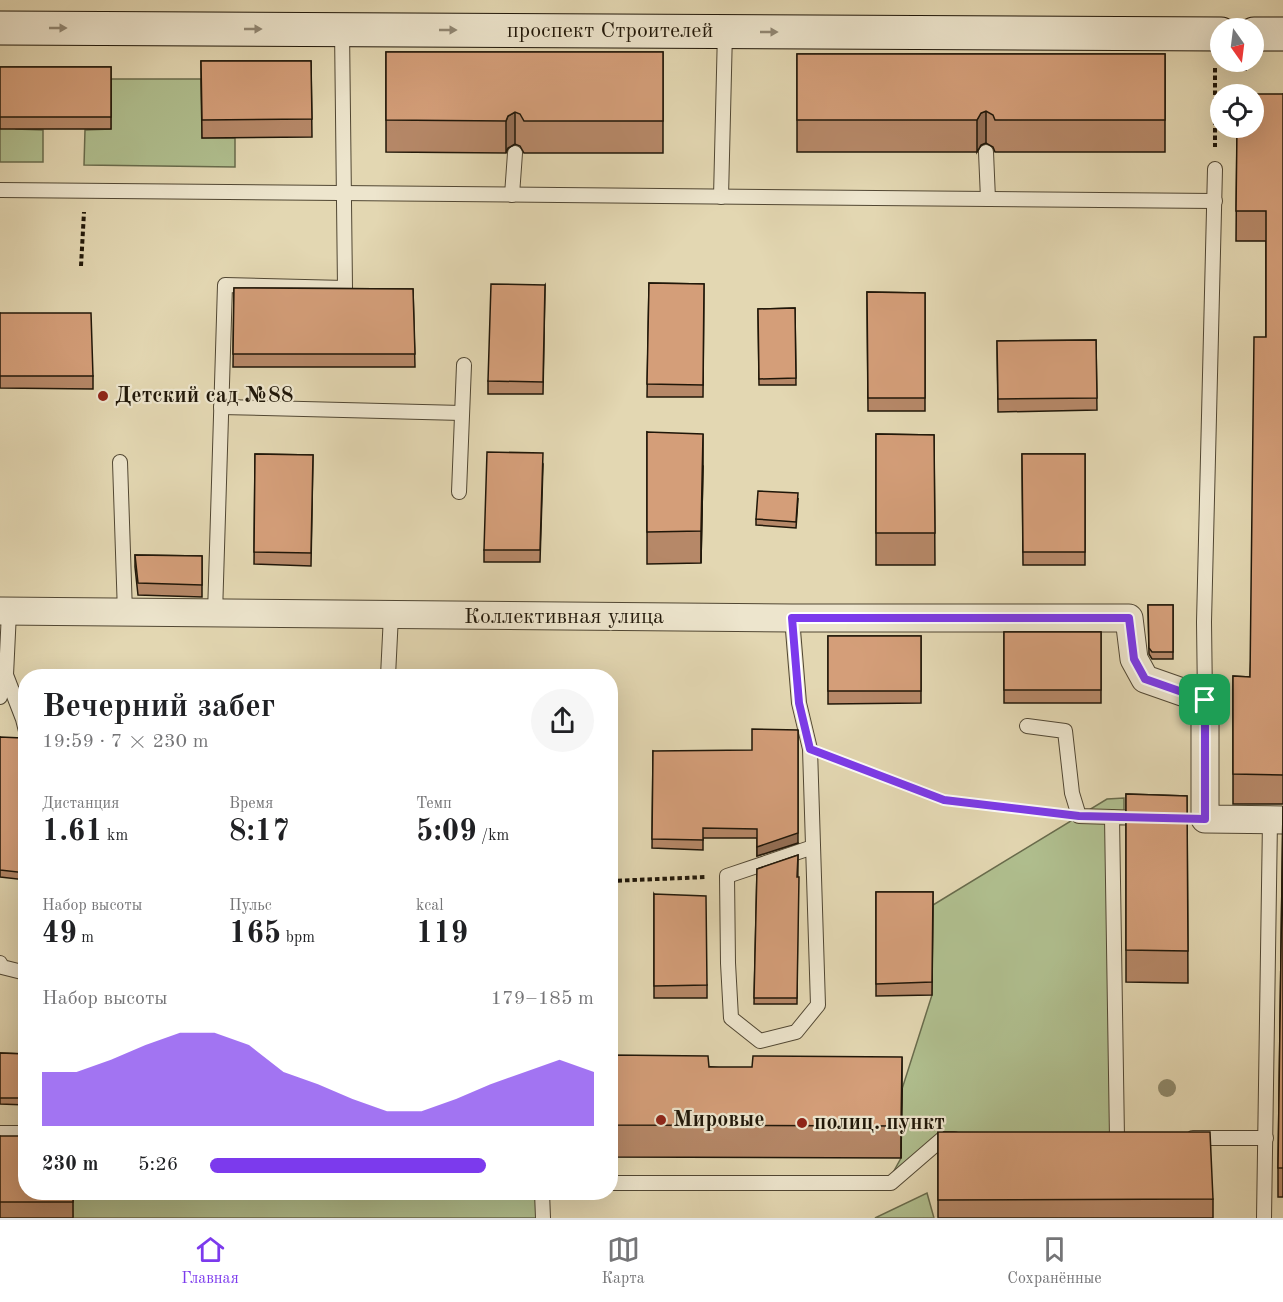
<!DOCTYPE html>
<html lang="ru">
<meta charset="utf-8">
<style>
body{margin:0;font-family:"Old Standard TT",serif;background:#f6f6f6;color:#202124;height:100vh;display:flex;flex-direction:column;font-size:22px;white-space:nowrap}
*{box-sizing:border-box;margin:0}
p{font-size:20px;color:#757577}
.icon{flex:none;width:33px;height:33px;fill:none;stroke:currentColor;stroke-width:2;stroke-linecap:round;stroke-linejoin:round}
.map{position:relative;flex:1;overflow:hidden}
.drawer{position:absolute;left:18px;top:669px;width:600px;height:531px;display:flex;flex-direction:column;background:#fff;border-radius:24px;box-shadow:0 6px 24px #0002}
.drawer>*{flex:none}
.needle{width:39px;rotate:166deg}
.tools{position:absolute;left:1210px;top:18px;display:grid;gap:12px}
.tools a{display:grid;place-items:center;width:54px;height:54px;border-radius:50%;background:#fff;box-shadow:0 6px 24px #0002;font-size:30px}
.pin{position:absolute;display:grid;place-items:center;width:51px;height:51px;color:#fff;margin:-26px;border-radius:12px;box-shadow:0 3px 9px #0006}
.round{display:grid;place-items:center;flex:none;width:63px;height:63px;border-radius:32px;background:#f6f6f6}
.overview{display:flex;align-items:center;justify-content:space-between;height:102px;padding:0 24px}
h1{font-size:33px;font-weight:600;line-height:45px}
.figures{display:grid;grid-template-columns:repeat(3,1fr);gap:9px;height:102px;padding:6px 24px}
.figures div{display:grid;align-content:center}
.figures b{font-size:30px;font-weight:600}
.figures small{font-size:16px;font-weight:400}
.figures p{font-size:16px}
.chart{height:168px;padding:12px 24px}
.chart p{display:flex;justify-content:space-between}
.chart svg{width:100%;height:108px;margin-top:6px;fill:#7c3aed;opacity:.7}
ul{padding:0 24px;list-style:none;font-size:20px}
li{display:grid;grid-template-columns:96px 72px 1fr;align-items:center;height:45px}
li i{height:15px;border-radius:8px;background:#7c3aed}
.dock{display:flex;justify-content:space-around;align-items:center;height:84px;border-top:2px solid #e0e0e0;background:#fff;font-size:16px;color:#757577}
.dock a{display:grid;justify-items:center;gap:3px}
.dock .selected{color:#7c3aed}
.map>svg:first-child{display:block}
.green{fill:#b0bf8f;stroke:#686b4c;stroke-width:1.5}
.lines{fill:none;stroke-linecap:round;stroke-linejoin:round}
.service-casing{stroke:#514733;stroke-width:16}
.minor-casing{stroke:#514733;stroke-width:29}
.secondary-casing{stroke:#201709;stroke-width:35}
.path{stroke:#201709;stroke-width:4;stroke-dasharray:4.5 3;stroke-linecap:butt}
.service{stroke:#ede5cd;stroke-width:14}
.minor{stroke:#ede5cd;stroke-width:27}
.secondary{stroke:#ede5cd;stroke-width:33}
.tree{fill:#8f896b}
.wall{fill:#b68868;stroke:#201709;stroke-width:1.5}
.shaded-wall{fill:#946f55;stroke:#201709;stroke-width:1.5}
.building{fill:#d49e79;stroke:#201709;stroke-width:1.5}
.oneway{fill:#918875}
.route-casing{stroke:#fff;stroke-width:12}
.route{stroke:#7c3aed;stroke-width:8}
.poi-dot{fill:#8f2418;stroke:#ede5cd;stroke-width:2}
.labels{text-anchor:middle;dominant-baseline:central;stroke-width:4.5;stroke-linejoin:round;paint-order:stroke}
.street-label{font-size:22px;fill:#201709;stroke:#ede5cd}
.poi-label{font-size:22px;font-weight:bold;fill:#201709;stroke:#ede5cd;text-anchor:start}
</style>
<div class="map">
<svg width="1283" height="1218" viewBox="0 0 1283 1218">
<rect width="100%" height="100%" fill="#e3d7b2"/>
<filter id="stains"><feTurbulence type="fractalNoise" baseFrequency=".00333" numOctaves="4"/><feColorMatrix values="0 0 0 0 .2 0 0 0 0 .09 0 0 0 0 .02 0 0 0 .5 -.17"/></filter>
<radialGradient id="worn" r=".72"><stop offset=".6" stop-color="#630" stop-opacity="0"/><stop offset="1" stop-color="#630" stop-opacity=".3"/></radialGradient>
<!-- green -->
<g class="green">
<polygon points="111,79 201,79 202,138 235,138 235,167 84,165 85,130 111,129"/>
<polygon points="0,80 16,80 16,129 43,130 43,162 0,162"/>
<polygon points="1124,798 1124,813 1108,812 1113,1134 939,1134 890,1178 901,1158 902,1089 932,995 933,905 1107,799"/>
<polygon points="72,1193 537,1193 537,1218 73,1218"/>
<polygon points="927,1193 934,1218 875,1218"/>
</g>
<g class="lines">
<defs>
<g id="service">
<polyline points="986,152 988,199"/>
<polyline points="0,190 1215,201"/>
<polyline points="512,195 515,153"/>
<polyline points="721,197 725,31"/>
<polyline points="221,407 462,413"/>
<polyline points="120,462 125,613"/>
<polyline points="459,492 464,365"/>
<polyline points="9,612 6,675 23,719 26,731"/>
<polyline points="215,614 225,285 345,288 342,29"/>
<polyline points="792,618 799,703 810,749 818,1005 796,1032 760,1041 731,1018 728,963 727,876 813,847"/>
<polyline points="388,676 391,615"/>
<polyline points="0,697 6,675"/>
<polyline points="1205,700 1204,622 1215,169"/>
<polyline points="1027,726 1065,731 1072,793 1079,816 1112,817"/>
<polyline points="0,963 2,967 26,973"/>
<polyline points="0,1133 26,1133"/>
<polyline points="1117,1138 1112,817 1143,818"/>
<polyline points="1193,1138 1266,1138"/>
<polyline points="610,1183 891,1183 942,1139 954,1139"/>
<polyline points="542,1192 543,1218"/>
<polyline points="1264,1218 1270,820"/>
</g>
<polyline id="minor" points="0,611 792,618 1129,618 1134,659 1145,679 1205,700 1205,819 1283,820"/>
<g id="secondary">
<polyline points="0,28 1221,34"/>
<polyline points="1254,34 1283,34"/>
</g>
</defs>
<!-- service casing -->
<use href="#service" class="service-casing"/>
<!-- minor casing -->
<use href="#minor" class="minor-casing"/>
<!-- secondary casing -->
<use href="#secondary" class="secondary-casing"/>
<!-- path -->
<g class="path">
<polyline points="1215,68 1215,147"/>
<polyline points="1228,68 1247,69"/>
<polyline points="81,266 84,212"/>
<polyline points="833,758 944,800 1055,813"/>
<polyline points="610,881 706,877"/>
</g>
<!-- service -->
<use href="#service" class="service"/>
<!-- minor -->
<use href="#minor" class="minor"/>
<!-- secondary -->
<use href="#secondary" class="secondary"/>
</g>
<!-- trees -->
<circle class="tree" cx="1167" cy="1088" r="9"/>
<!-- wall -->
<g class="wall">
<polygon points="386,52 663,52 663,153 524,153 520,146 515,144 508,148 506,153 386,152"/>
<polygon points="797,54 1165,54 1165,152 995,152 993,147 986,143 981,145 977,152 797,152"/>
<polygon points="201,61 311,61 312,137 202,138"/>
<rect x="0" y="67" width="111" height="62"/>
<polygon points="1283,94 1283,804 1233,804 1233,676 1250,677 1266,337 1266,241 1236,241 1237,128"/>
<polygon points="649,283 704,284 703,397 647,397"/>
<polygon points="545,285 543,394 488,394 488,381"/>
<polygon points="234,288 413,289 415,367 233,367"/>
<polygon points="867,292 925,293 925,411 868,411"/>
<polygon points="795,308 796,385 759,385 758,309"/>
<polygon points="0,313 93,376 93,389 0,388"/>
<polygon points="1096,340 1097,410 998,412 997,341"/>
<polygon points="647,432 703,466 701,563 647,564"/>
<polygon points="876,434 934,435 935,565 876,565"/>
<polygon points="255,454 313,455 311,566 254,564"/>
<polygon points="1022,454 1085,454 1085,565 1023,565"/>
<polygon points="543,465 540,562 484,562 484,550"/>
<polygon points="798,499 796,528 756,525 756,519"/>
<polygon points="135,555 202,556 202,597 138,595 135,567"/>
<polygon points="1148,605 1173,605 1173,659 1152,659 1149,654"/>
<rect x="1004" y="632" width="97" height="71"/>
<polygon points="828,636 921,636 921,703 828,704"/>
<polygon points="0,737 26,770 26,880 0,877"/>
<polygon points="653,751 798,843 757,856 757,838 703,838 703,850 652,848"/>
<polygon points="1126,794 1187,796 1188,983 1126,982"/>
<polygon points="1283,806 1283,1197 1278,1197 1278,1168"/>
<polygon points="798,855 797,1004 754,1004 757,869"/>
<polygon points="876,892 933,892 932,995 876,996"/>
<polygon points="654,894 707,985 707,998 654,998"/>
<polygon points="0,1053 26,1054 26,1105 0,1104"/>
<polygon points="610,1055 902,1089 901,1158 610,1157"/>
<polygon points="938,1132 1213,1199 1213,1218 938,1218"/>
<polygon points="0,1136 73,1192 73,1218 0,1218"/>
</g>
<!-- shaded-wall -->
<g class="shaded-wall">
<polygon points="986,111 986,143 981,145 977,152 977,120 981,113"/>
<polygon points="515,112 515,144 508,148 506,153 506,121 508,116"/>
<polygon points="703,434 703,466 701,563 701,531"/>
<polygon points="798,730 798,843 757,856 757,847"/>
<polygon points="902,1057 902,1089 901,1158 901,1126"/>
</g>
<!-- building -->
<g class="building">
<polygon points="386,52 663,52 663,121 524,121 520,114 515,112 508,116 506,121 386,120"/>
<polygon points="797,54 1165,54 1165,120 995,120 993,115 986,111 981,113 977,120 797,120"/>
<polygon points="201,61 311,61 312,119 202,120"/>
<rect x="0" y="67" width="111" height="50"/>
<polygon points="1237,94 1283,94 1283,775 1233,774 1233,676 1250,677 1254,337 1266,337 1266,211 1236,211 1237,128 1254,128 1254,94"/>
<polygon points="649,283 704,284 703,385 647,384"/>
<polygon points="491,284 545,285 543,382 488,381"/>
<polygon points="234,288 413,289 415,354 233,354"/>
<polygon points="867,292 925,293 925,398 868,398"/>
<polygon points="795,308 796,378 759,379 758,309"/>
<polygon points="0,313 91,313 93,376 0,376"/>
<polygon points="1096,340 1097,398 998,399 997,341"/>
<polygon points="647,432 703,434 701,531 647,532"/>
<polygon points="876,434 934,435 935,533 876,533"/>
<polygon points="487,452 543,453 540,550 484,550"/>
<polygon points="255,454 313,455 311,553 254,552"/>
<polygon points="1022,454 1085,454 1085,552 1023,552"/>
<polygon points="758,491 798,493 796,522 756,519"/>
<polygon points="135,555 202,556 202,585 138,583"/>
<polygon points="1148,605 1173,605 1173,652 1152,652 1149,648"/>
<rect x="1004" y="632" width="97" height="58"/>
<rect x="828" y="636" width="93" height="55"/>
<polygon points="752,729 798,730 798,833 757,847 757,829 703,828 703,840 652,839 653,751 752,750"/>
<polygon points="0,737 22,738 26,770 26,873 0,870"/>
<polygon points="1126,794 1187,796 1188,951 1126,950"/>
<polygon points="1283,806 1283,1168 1278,1168"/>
<polygon points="798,855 797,877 799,877 797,998 754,998 757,869"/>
<polygon points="876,892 933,892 932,982 876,984"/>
<polygon points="654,894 706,896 707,985 654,986"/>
<polygon points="0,1053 26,1054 26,1098 0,1098"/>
<polygon points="610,1055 708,1056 709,1067 752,1067 753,1056 902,1057 901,1126 610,1125"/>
<polygon points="938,1132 1210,1132 1213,1199 938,1200"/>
<polygon points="0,1136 26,1136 26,1192 73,1192 73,1202 0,1202"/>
</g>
<!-- one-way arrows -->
<defs><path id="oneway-solid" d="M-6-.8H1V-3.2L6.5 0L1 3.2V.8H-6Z" transform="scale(1.5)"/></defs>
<g class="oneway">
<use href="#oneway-solid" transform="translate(58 28)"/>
<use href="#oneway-solid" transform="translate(253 29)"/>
<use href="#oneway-solid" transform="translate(448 30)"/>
<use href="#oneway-solid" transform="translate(769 32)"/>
</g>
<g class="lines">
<defs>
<polygon id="route" points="792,618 1129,618 1134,659 1145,679 1205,700 1205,819 1079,816 944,800 810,749 799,703"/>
</defs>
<!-- route casing -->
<use href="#route" class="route-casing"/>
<!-- route -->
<use href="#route" class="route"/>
</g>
<!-- markers -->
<g class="poi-dot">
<circle cx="103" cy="396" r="6"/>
<circle cx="661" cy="1120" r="6"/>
<circle cx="802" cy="1123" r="6"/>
</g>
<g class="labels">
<!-- street labels -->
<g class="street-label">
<text x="610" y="31">проспект Строителей</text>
<text x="564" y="617">Коллективная улица</text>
</g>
<!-- poi labels -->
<g class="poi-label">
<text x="115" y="396">Детский сад №88</text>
<text x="673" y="1120">Мировые</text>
<text x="814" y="1123">полиц. пункт</text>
</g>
</g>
<rect width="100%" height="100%" filter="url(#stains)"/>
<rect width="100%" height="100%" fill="url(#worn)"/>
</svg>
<div class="tools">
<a><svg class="needle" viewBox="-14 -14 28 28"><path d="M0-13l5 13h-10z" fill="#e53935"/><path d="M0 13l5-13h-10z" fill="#757577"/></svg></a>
<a><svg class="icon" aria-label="locate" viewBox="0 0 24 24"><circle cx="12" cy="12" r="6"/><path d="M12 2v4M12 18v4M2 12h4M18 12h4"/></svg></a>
</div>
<div class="pin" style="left:1205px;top:700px;background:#1e9e55"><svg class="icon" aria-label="arrive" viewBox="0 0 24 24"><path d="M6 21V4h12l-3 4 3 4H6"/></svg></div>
<section class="drawer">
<div class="overview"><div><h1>Вечерний забег</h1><p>19:59 · 7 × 230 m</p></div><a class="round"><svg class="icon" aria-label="share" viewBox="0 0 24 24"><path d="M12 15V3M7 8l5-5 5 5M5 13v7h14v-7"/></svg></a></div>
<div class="figures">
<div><p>Дистанция</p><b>1.61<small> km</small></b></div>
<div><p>Время</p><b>8:17</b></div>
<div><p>Темп</p><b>5:09<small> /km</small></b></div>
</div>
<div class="figures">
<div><p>Набор высоты</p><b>49<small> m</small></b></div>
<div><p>Пульс</p><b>165<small> bpm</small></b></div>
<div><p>kcal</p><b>119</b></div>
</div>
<div class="chart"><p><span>Набор высоты</span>179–185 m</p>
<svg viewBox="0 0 160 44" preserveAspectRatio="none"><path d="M0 44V22L10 22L20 17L30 11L40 6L50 6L60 11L70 22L80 27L90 33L100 38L110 38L120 33L130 27L140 22L150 17L160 22V44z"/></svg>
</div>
<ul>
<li><b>230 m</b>5:26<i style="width:72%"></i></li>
</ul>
</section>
</div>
<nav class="dock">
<a class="selected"><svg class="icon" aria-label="home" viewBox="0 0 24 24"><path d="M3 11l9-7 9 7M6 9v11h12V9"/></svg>Главная</a>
<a><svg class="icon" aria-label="map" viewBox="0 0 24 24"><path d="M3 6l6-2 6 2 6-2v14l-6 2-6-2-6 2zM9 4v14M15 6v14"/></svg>Карта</a>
<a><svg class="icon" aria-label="saved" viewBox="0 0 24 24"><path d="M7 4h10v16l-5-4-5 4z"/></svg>Сохранённые</a>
</nav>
